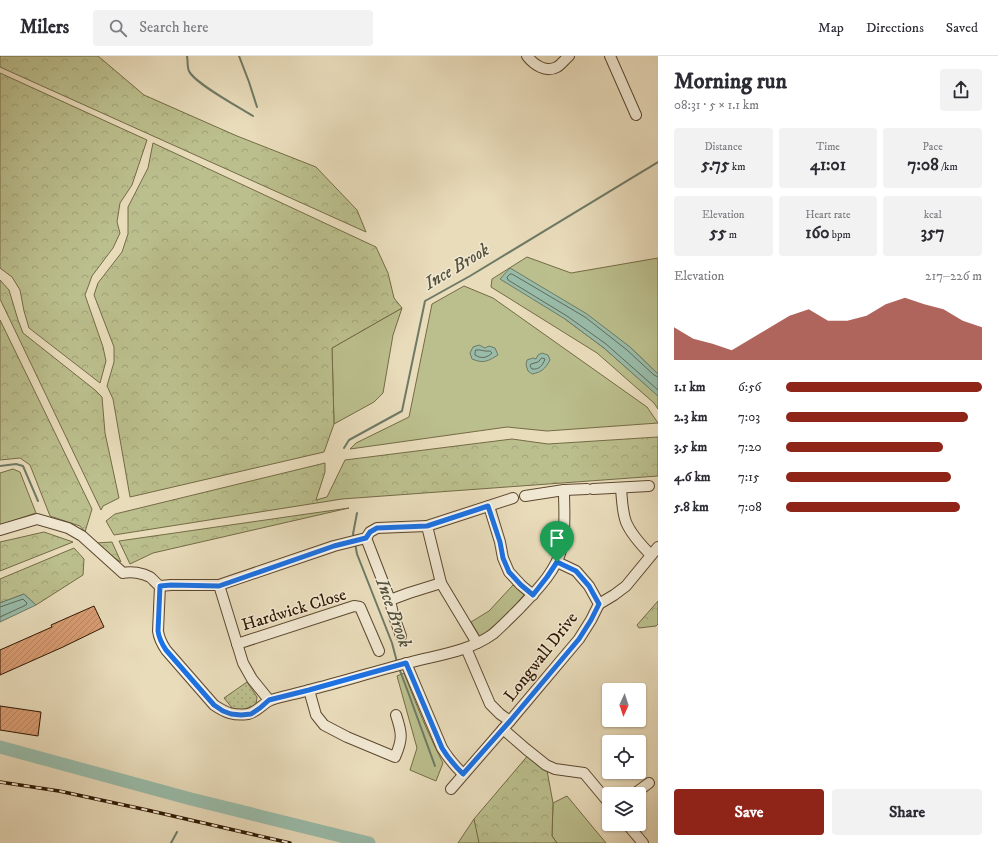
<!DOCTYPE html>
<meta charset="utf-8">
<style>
body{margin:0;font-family:"IM FELL DW Pica",serif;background:#f2f2f3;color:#2b2b33;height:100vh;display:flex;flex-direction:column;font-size:15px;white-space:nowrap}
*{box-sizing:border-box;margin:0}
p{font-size:13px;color:#7c7c81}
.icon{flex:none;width:22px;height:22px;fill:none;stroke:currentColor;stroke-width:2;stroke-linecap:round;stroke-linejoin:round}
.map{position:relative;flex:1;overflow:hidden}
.panel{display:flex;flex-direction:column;background:#fff;width:340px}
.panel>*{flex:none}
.needle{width:26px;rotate:183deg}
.tools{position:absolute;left:602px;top:627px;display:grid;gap:8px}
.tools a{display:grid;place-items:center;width:44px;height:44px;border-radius:4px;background:#fff;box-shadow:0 1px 3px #0004;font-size:20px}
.pin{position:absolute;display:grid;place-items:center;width:34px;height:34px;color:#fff;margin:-41px -17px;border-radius:50% 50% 50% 0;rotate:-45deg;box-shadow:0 0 4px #0007}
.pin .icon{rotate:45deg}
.round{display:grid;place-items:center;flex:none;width:42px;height:42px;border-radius:4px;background:#f2f2f3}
.headline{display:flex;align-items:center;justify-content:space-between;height:68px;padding:0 16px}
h1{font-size:22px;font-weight:800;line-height:30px}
.figures{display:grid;grid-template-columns:repeat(3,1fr);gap:6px;height:68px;padding:4px 16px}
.figures div{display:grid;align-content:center;border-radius:4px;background:#f2f2f3;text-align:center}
.figures b{font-size:17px;font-weight:800}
.figures small{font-size:11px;font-weight:400}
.figures p{font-size:11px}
.chart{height:112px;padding:8px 16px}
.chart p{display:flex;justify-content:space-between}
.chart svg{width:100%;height:72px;margin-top:4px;fill:#8f2418;opacity:.7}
.action{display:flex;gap:8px;margin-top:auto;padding:8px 16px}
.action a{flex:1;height:46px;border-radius:4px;background:#8f2418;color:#fff;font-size:16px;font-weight:800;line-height:46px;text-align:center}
.action a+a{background:#f2f2f3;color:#2b2b33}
ul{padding:0 16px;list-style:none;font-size:13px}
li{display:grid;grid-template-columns:64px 48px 1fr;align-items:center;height:30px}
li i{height:10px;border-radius:5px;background:#8f2418}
header{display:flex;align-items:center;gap:24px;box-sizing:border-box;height:56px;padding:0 20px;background:#fff;border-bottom:1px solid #e1e1e2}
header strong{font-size:19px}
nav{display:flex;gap:22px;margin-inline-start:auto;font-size:14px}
.search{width:280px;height:36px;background:#f2f2f3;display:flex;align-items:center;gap:10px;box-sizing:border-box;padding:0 14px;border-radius:4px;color:#7c7c81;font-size:15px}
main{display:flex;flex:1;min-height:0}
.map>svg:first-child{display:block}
.grass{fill:#bbbf8d;stroke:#746b46}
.forest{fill:url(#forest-crowns);stroke:#746b46}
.park{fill:url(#park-dots);stroke:#746b46}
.water{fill:#99bcaa;stroke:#6e7a66}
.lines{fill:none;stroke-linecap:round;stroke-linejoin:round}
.shore{stroke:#646a55;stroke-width:1}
.stream{stroke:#6e7a66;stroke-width:2}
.river{stroke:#99bcaa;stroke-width:13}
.building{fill:url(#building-hatch);stroke:#2e1700}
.minor-casing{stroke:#5d482f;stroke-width:12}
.minor{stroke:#f1e8d3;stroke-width:10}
.rail-casing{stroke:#2e1700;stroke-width:3.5}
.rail{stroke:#f1e8d3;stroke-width:2;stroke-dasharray:6;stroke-linecap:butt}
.route-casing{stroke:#fff;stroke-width:8}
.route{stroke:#1a73e8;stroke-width:5}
.labels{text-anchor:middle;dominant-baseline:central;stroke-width:3;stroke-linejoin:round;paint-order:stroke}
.street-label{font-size:17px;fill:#2e1700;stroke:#f1e8d3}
.water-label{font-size:18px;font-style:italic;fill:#53513c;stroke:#f1e8d3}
</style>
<header>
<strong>Milers</strong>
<div class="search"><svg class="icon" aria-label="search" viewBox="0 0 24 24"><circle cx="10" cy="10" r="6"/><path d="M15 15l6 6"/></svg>Search here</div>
<nav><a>Map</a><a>Directions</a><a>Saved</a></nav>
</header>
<main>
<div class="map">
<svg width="658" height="787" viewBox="0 0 658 787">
<defs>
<pattern id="forest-crowns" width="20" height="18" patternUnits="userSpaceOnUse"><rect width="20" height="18" fill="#bbbf8d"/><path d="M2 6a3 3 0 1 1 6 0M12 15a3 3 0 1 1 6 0" fill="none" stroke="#a1a378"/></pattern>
<pattern id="park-dots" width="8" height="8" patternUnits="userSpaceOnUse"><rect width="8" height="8" fill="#bbbf8d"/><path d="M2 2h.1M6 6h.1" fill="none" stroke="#a1a378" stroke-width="1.8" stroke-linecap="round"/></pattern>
<pattern id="building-hatch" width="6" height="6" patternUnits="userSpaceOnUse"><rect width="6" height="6" fill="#da9d74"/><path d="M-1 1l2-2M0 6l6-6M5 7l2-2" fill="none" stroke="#bb8663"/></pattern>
</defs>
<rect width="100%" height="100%" fill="#e9dcbb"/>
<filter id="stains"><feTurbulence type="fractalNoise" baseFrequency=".005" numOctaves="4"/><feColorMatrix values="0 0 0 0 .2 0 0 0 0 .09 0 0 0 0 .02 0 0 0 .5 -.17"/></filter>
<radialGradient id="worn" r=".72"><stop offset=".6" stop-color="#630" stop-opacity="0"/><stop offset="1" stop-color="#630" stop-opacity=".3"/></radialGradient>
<!-- grass -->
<g class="grass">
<polygon points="527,201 571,217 658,202 658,318 630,291 565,263 604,292 654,336 658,340 658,353 654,347 597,297 491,231 492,223"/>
<polygon points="464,230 493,242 647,351 658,367 547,375 507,371 350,393 356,387 409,361 432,248"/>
<polygon points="402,252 393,279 383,337 374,346 334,368 332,292"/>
<polygon points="13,413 20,416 36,457 0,469 0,417"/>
<polygon points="513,529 524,539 503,563 480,581 471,566 489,555"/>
<path d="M404 617C416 648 428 678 443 707L436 725 410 714 417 692 397 620Z"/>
<polygon points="567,740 606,787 557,787 552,780 553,747"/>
<polygon points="474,763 481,787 458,787"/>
</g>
<!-- forest -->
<g class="forest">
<polygon points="0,0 98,0 144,39 237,80 316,111 357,154 366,176 0,11"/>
<polygon points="0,17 147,84 132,129 120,147 117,166 120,177 113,192 92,220 85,239 103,291 106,305 100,327 29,272 24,255 20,234 12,221 0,212"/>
<polygon points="153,87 376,191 388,217 394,242 402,252 332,292 334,368 324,396 130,441 113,343 107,330 114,306 114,291 94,239 98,227 122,196 128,178 128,151 148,112"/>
<polygon points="0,224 9,234 18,264 23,277 95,334 102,341 105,377 119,442 103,450 101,454 0,243"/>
<polygon points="0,264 92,453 85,476 80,470 50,460 30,409 20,402 0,404"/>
<polygon points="658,381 658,420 342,443 114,479 106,465 115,458 325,407 325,416 316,444 327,441 345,404 512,383 548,388"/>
<polygon points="349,452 153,497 130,508 119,485"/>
<polygon points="44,476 73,486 0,515 0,486"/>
<polygon points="112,486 121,506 105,496 96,487"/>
<polygon points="74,492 84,503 83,519 36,549 24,538 0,547 0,523"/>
<polygon points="658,545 658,568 656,570 639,572 637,569"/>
<polygon points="530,697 546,709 553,747 552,780 557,787 479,787 474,763"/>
</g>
<!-- park -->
<polygon class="park" points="247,626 257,641 256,648 253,650 242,654 233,653 224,642"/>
<!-- water -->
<g class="water">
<polygon points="510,212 587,258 630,291 658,318 658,340 604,292 565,263 500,223"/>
<path d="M479 289 485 292 489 290 495 292 498 299C488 305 484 308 472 303L470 297 473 291Z"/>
<path d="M542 297 548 299 550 304C545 313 542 316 532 318L528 315 526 309 527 304 533 302 536 303 538 299Z"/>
<polygon points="24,538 36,549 0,566 0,547"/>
</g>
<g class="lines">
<!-- shore -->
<g class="shore">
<path d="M476 294C481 293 484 296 490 295L492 297C487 302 481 303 475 299V297Z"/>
<path d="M542 302 545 303C543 309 539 314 532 313L530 310 531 308 538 306Z"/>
<polyline points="658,321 654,319 627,294 585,261 512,218 510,218 507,221 508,224 567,260 606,288 658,334"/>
<polyline points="0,551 23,543 27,547 26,549 0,561"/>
</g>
<!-- stream -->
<g class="stream">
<path d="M187 0C188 5 187 11 189 15 194 27 240 52 253 60"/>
<polyline points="239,0 249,26 257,51"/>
<polyline points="344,392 349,384 402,355 425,245 470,220 658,106"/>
<polyline points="0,410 16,408 23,410 38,445"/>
<polyline points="354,481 353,478 357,457"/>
<polyline points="355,487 357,498 392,587 397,606"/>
<polyline points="399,612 408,636 435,710"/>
<polyline points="171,787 177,776"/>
</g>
<!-- river -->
<polyline class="river" points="0,691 191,743 369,787"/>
</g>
<!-- building -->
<g class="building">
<polygon points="94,550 104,571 63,591 0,619 0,594 52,571 51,569"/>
<polygon points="0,650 41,656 38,680 0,674"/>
</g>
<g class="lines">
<defs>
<g id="minor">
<path d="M527 0C534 9 546 17 557 11 562 8 565 3 569 0"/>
<polyline points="610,0 636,59"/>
<path d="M621 432C622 443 622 455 626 466 631 478 642 490 651 499"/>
<polyline points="593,433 649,430"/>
<polyline points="525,440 564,434 587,433"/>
<polyline points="489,450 500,486 503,502 509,516 521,529 533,539"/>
<polyline points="427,470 513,442"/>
<path d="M0 474 37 463 68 472 82 480 123 517C131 515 143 517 150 521 154 524 156 528 160 530L158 575C159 583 162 588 166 594L214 649C226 657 234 660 248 658 258 656 263 647 271 644 283 640 296 638 309 634 342 626 375 615 408 607 437 599 468 596 493 578 502 570 511 561 519 553 536 535 556 516 562 491 566 473 564 453 564 434"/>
<polyline points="366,482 390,544"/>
<polyline points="219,529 243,607 252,623 269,644"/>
<polyline points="160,530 171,529 219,529 334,490 366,482 370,476 377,472 427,470 441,527 477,587"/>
<polyline points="599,548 614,539 626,530 658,491"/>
<polyline points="401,580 393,558 390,544 409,537 441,527"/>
<polyline points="237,588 354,550 360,551 379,595"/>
<polyline points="466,592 490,648 500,658 510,665"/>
<path d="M406 607 442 692C448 702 455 710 463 718"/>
<path d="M309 634 316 659 324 669 347 681 395 701C403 683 402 677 396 659"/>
<polyline points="503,673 526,693 546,709 555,713 584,717 609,747"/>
<polyline points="451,733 510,665 579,583 591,564 599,548 589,530 576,515 557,506"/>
<polyline points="634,738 649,727"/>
<polyline points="627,768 643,787"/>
</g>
</defs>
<!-- minor casing -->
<use href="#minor" class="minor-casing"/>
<!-- minor -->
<use href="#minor" class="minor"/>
<defs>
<polyline id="rail" points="0,726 59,735 147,754 290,787"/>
</defs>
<!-- rail casing -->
<use href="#rail" class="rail-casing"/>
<!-- rail -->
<use href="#rail" class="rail"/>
</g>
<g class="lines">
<defs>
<path id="route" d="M488 450 500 486 503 502 509 516 521 529 533 539 547 521 557 506 576 515 589 530 599 548 591 564 579 583 510 665 463 718C455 710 448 702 442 692L406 607 309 634 269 644 260 652 251 658 241 659 231 658 223 655 214 649 166 594C162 588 159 583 158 575L160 530 171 529 219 530 334 490 366 482 370 476 377 472 427 470Z"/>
</defs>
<!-- route casing -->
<use href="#route" class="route-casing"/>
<!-- route -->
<use href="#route" class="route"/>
</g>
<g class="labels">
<!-- street labels -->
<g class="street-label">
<text transform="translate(294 554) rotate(-17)">Hardwick Close</text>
<text transform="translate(541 601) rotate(-52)">Longwall Drive</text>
</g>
<!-- water labels -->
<g class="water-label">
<text transform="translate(457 211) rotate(-31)">Ince Brook</text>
<text transform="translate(393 557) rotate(70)">Ince Brook</text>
</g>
</g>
<rect width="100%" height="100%" filter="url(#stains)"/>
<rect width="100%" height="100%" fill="url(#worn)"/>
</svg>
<div class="tools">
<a><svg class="needle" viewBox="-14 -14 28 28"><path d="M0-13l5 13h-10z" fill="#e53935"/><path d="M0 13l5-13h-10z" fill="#7c7c81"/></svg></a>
<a><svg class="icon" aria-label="locate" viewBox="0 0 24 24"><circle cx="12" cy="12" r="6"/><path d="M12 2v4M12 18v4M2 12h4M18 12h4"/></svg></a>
<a><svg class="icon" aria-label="layers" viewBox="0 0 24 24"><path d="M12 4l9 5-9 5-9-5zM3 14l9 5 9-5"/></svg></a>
</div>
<div class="pin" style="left:557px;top:506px;background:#1e9e55"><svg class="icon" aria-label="arrive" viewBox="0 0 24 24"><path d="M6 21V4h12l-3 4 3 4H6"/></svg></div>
</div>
<section class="panel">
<div class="headline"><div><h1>Morning run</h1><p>08:31 · 5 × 1.1 km</p></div><a class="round"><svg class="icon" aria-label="share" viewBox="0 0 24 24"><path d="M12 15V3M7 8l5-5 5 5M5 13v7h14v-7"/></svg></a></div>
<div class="figures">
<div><p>Distance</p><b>5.75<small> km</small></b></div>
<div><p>Time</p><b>41:01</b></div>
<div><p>Pace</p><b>7:08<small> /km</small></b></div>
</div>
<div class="figures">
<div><p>Elevation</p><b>55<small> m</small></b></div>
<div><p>Heart rate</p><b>160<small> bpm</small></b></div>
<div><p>kcal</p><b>357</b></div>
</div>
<div class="chart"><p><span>Elevation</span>217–226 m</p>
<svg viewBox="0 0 160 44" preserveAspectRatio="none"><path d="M0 44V24L10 31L20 34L30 38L40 31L50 24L60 17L70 13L80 20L90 20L100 17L110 10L120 6L130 10L140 13L150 20L160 24V44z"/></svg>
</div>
<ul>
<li><b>1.1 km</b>6:56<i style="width:100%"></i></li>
<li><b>2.3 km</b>7:03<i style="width:93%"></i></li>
<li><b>3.5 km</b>7:20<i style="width:80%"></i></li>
<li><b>4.6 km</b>7:15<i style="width:84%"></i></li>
<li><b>5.8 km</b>7:08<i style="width:89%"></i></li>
</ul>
<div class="action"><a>Save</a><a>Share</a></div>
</section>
</main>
